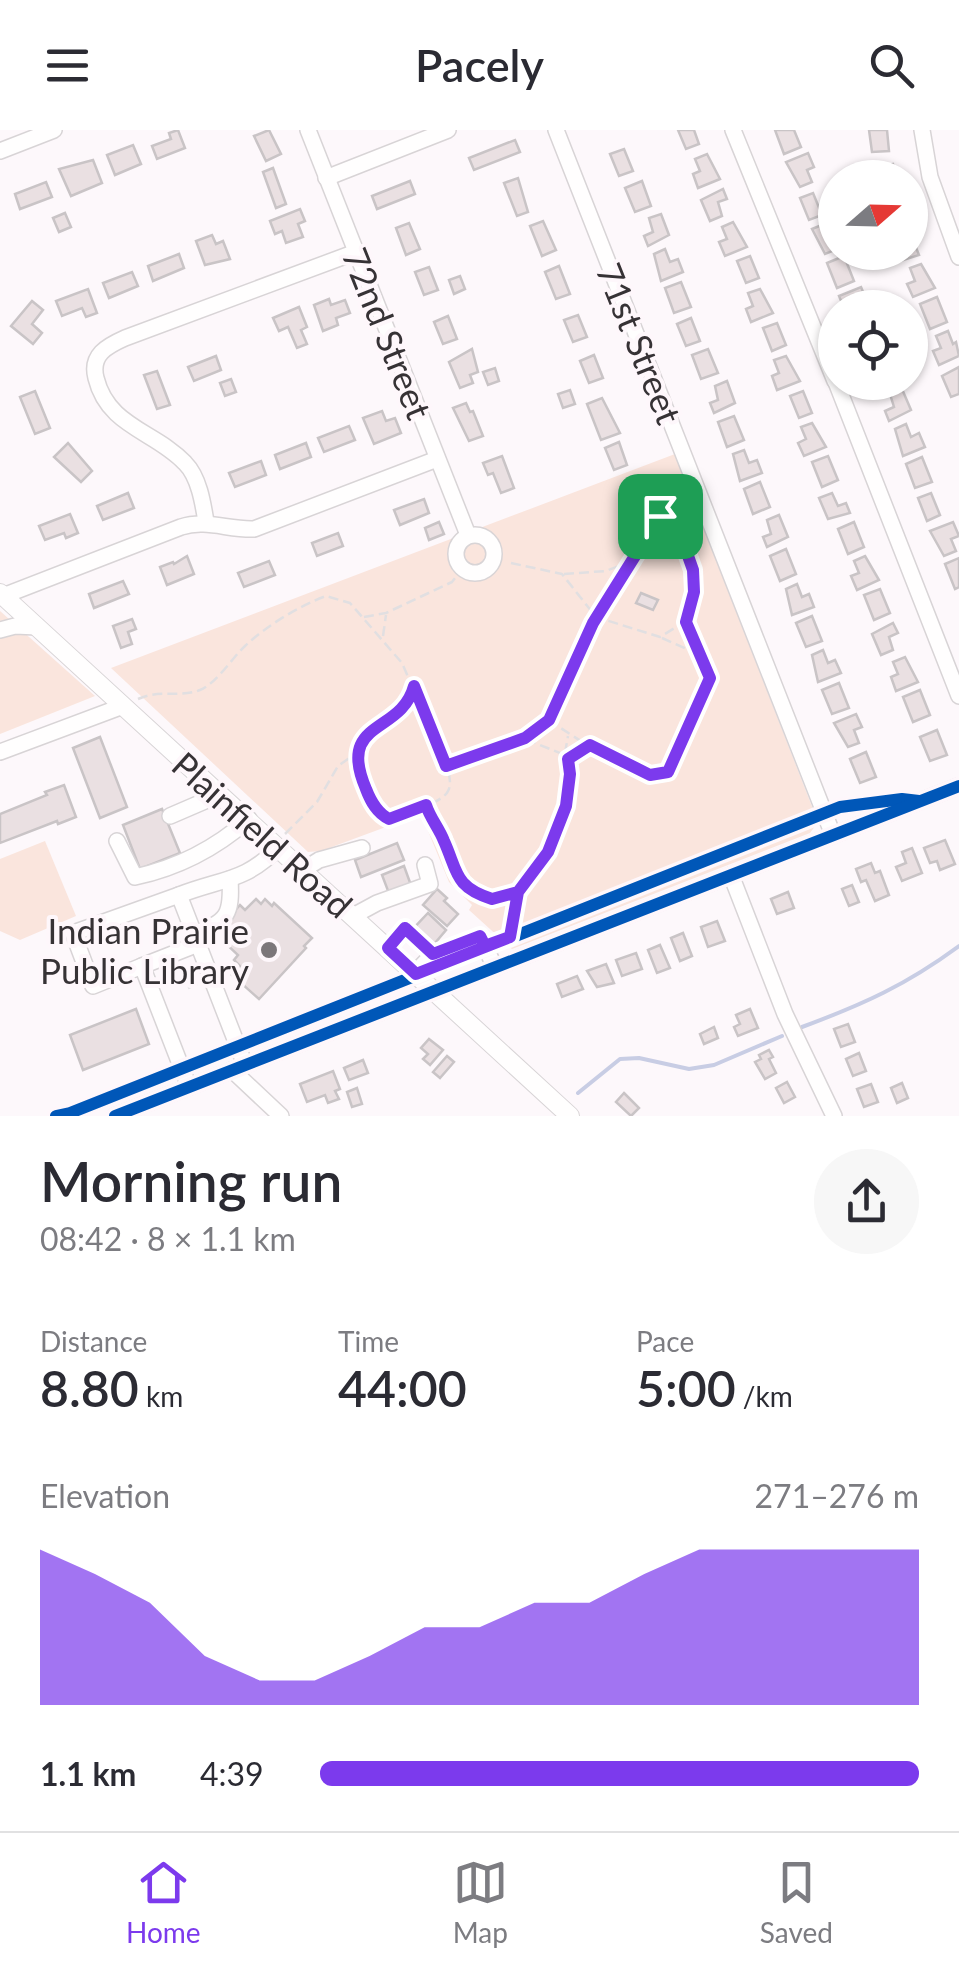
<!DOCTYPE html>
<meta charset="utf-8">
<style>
body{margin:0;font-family:Lato,sans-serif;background:#f7f7f7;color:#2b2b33;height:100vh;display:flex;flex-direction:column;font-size:38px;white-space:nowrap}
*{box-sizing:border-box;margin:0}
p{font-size:32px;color:#7c7c81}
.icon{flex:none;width:55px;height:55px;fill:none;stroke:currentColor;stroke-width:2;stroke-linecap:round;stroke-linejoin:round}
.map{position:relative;height:986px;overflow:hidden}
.details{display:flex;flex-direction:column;background:#fff;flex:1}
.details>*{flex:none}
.needle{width:65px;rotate:70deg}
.controls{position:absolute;left:818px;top:30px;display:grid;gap:20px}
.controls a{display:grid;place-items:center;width:110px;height:110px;border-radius:50%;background:#fff;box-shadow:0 2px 8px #0004;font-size:50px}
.pin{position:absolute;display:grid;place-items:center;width:85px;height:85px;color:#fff;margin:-42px;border-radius:20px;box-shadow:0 5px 15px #0006}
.round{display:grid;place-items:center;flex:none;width:105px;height:105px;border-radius:52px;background:#f7f7f7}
.head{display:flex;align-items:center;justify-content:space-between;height:170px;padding:0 40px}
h1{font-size:55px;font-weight:600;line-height:75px}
.stats{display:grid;grid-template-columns:repeat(3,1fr);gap:15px;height:170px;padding:10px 40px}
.stats div{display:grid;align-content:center}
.stats b{font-size:50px;font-weight:600}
.stats small{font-size:28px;font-weight:400}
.stats p{font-size:28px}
.chart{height:280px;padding:20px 40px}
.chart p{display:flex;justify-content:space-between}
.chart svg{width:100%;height:180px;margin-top:10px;fill:#7c3aed;opacity:.7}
ul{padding:0 40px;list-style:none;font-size:32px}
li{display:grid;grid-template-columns:160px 120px 1fr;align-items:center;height:75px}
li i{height:25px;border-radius:12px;background:#7c3aed}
header{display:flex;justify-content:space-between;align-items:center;height:130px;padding:0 40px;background:#fff;font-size:45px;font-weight:600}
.menu{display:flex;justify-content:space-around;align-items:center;height:140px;border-top:2px solid #e1e1e2;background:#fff;font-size:28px;color:#7c7c81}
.menu a{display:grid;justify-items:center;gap:5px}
.menu .current{color:#7c3aed}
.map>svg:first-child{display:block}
.green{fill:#fae5dd}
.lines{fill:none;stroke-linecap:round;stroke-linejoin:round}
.stream{stroke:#c8cde4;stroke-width:4}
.building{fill:#eae0e2;stroke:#c9c4c6;stroke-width:2.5}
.minor-casing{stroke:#d8d4d6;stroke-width:18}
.major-casing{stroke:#d8d4d6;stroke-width:20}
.path{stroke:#e1dfe1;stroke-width:2.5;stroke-dasharray:10 5;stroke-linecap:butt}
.minor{stroke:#fffefe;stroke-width:15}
.major{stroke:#fffefe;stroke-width:18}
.cycleway-casing{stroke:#fef7fb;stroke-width:19}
.cycleway{stroke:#0057b8;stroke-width:12}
.route-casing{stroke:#fff;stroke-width:20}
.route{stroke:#7c3aed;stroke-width:12}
.poi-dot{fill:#7c777a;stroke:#fef7fb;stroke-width:4}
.labels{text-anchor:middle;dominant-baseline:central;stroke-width:8;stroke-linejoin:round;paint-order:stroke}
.street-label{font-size:35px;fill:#363235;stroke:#fef7fb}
.poi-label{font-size:35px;fill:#363235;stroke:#fef7fb;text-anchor:end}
</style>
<header><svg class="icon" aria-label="menu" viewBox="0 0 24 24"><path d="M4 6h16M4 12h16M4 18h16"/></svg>Pacely<svg class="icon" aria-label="search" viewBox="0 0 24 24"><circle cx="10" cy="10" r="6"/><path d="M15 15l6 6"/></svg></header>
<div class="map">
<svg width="959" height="986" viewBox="0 0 959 986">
<rect width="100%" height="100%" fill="#fdf8fb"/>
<!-- green -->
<g class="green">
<polygon points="675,324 818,692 810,703 512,819 469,780 472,775 449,752 421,684 321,721 308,722 111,538"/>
<polygon points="0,481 95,566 0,604"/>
<polygon points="45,711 76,786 20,810 0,801 0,729"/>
</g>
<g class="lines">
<!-- stream -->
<g class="stream">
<path d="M802 897C864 874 906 855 959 816"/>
<polyline points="578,963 620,929 639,928 689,939 714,935 782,906"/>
</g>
</g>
<!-- building -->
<g class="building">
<polygon points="178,0 185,18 157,29 152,16 171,9 169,3"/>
<polygon points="269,0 281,24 266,31 254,6"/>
<polygon points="678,0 694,0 699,14 686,19"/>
<polygon points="775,0 794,0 801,17 784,24"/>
<polygon points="869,0 887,0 889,21 872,22"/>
<polygon points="515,10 520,22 474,40 469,28"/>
<polygon points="133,15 141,34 115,45 107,25"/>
<polygon points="624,19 633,41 619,46 610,24"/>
<polygon points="808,23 814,37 807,40 812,52 800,57 786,32"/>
<polygon points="707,24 720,49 698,58 693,44 700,41 695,29"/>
<polygon points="93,30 102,53 71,66 59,39"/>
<polygon points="893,34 897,48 882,48 879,37"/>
<polygon points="273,38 286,74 276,78 263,42"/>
<polygon points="518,48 528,82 517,86 504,53"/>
<polygon points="410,51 415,64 377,79 372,66"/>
<polygon points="642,51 651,76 635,82 625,58"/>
<polygon points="46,52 52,67 20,79 15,64"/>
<polygon points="723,59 727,69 718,72 722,86 710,91 701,70"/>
<polygon points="813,63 822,85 809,90 800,68"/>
<polygon points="300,79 305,91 298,94 303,107 286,113 282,101 275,104 270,91"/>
<polygon points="65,83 71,97 59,102 53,88"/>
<polygon points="661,84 669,105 648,116 644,106 653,102 649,88"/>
<polygon points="834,90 835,120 825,124 812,99"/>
<polygon points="543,91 556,120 542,126 530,96"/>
<polygon points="733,92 747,117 725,126 719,112 727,109 722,97"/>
<polygon points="409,93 420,119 406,125 396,98"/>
<polygon points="212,105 216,114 223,111 230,129 205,135 196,111"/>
<polygon points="915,115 919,125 897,132 893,122 910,122 910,117"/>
<polygon points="665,119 670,132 678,129 683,142 661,151 654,124"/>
<polygon points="179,124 184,138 153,151 148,136"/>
<polygon points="750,126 759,148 746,153 737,131"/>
<polygon points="844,126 854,151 837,158 827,133"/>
<polygon points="921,134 935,158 913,167 907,154 915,151 910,138"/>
<polygon points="559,136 570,164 556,169 545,142"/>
<polygon points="429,137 438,160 424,165 415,142"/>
<polygon points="132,142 138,156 109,168 103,153"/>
<polygon points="460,146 465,159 454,164 449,150"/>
<polygon points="681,152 691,177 674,183 665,158"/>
<polygon points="861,157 867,171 860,174 861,178 844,178 839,166"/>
<polygon points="88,159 97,183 86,187 82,178 62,186 56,171"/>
<polygon points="760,159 773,183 751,192 746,179 753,176 748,163"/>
<polygon points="937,167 947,192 930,199 920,174"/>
<polygon points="329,169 331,175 345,170 350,183 336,188 338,195 323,201 314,175"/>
<polygon points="32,171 43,180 32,194 42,203 33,214 11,196"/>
<polygon points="299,177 307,197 301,200 307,214 297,218 288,197 279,201 273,188"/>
<polygon points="578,185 587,207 573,212 564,190"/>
<polygon points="448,186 457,209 443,214 434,192"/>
<polygon points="691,188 700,211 686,216 677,194"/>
<polygon points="777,193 786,215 772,221 763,198"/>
<polygon points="948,201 953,214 956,212 959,226 939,235 933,221 941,218 936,206"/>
<polygon points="472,219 478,242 470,245 473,253 460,258 449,232"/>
<polygon points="708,219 718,243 701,249 692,225"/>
<polygon points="594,225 603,248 589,253 580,231"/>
<polygon points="216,226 221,240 194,251 188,237"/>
<polygon points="786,226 800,251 777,260 772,246 779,243 774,230"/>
<polygon points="959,237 959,264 951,267 942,246"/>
<polygon points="495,238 499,251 488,255 483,242"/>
<polygon points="157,241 170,275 157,279 144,245"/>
<polygon points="231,249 236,262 225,266 220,253"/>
<polygon points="727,251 735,273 714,283 710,273 718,270 715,256"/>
<polygon points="902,259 911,280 889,291 885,281 894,277 890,264"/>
<polygon points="570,260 575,274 563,278 558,264"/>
<polygon points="35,261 50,298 35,304 20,267"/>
<polygon points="803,261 812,283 799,288 790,266"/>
<polygon points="602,268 620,303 601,310 587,274"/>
<polygon points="466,273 470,282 473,281 483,306 469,311 453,278"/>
<polygon points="382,281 386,291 395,288 401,303 374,314 363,288"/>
<polygon points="734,286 744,310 727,317 718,292"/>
<polygon points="812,293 826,317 804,326 798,313 806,309 801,297"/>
<polygon points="906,294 911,307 919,303 925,317 903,326 895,299"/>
<polygon points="349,296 355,310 324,322 318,308"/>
<polygon points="619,312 627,335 614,340 605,318"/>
<polygon points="68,313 92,341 81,352 54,327"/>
<polygon points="306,313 311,327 280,339 275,325"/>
<polygon points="744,320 749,333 757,330 762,343 740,351 733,324"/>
<polygon points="502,326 514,358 501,363 493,343 488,345 483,333"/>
<polygon points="828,326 838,350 822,357 812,332"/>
<polygon points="922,327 932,352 915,358 906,334"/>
<polygon points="261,331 266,345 235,357 229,343"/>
<polygon points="760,352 770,377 753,384 744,359"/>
<polygon points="128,363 134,378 103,390 97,376"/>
<polygon points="832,363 838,376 846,373 850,383 828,389 819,368"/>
<polygon points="931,363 940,385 927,391 918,368"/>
<polygon points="424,369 429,383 400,395 394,380"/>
<polygon points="70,384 78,403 66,408 64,403 45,410 39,396"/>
<polygon points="779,385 788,407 767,417 763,407 771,404 767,390"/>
<polygon points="439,392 444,404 429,410 425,398"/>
<polygon points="854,392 864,417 848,424 838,399"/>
<polygon points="953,392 959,406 951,409 956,421 944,426 930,401"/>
<polygon points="338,403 343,416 317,426 312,413"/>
<polygon points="786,419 796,444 780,451 770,426"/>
<polygon points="187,426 194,444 167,455 160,437 173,432 174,434"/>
<polygon points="865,426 879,450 857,460 851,446 859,443 854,431"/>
<polygon points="959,428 959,457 955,459 945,434"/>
<polygon points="269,431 275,445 244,457 238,443"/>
<polygon points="123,451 129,464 94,478 89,464"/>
<polygon points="797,454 802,467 809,464 814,477 792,485 786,459"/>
<polygon points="880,459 890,483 874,490 864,465"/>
<polygon points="641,463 658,470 653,480 636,473"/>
<polygon points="812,486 822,511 806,517 796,493"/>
<polygon points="132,489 136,499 128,502 132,514 121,518 113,496"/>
<polygon points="893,493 898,503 889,507 893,520 881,525 872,504"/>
<polygon points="823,520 828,533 835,530 841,543 818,552 812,525"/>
<polygon points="905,527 918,552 896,561 891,547 898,544 893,532"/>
<polygon points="839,553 849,578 832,584 822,560"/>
<polygon points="920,560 930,585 913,592 903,567"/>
<polygon points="856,584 862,597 854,600 859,613 848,617 834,593"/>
<polygon points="937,600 947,625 930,631 920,607"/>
<polygon points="100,607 127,677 100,688 73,618"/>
<polygon points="866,622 876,647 860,653 850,629"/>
<polygon points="64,655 76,687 58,694 57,691 0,713 0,684 47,665 45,662"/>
<polygon points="162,679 180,723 140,739 123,695"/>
<polygon points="945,710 955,734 940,740 937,731 930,733 924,718"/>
<polygon points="397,713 404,730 361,747 355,730"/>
<polygon points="912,718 922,743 902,751 896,737 906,733 902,722"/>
<polygon points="871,733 875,743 880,741 889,765 875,771 866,750 861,752 856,739"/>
<polygon points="404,736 412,758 390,766 382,745"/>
<polygon points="852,755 859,772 849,776 842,759"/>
<polygon points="437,759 447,768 444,771 458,784 447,796 423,775"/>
<polygon points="788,762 794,778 777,784 771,769"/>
<polygon points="256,769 261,774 265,769 272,776 274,773 312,808 304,816 306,818 259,869 232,845 240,836 234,830 238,825 223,811 230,804 221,796 240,775 245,780"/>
<polygon points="428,783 446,800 430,819 411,801"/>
<polygon points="717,791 725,811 708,817 701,797"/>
<polygon points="683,803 692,826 680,831 671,808"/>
<polygon points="660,815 670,838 657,843 648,820"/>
<polygon points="636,823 642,839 622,846 616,830"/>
<polygon points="606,834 614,853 597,857 587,841"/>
<polygon points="577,846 583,859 562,867 557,854"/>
<polygon points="136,879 149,914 83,940 70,905"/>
<polygon points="750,879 758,898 738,906 734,897 740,894 736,885"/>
<polygon points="848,894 855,912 841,917 834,899"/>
<polygon points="714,897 718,908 704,914 700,904"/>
<polygon points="429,909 443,920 430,935 423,929 428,924 421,918"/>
<polygon points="769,920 773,927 769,929 776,943 765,949 755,932 761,929 759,925"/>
<polygon points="859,923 866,941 853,946 846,929"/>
<polygon points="447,926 454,932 440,948 433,942"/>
<polygon points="363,930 368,943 349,950 344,938"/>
<polygon points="333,941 340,959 335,961 339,969 328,973 325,965 307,972 300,954"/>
<polygon points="787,952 795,967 784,973 776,958"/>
<polygon points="902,953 908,968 897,973 891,958"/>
<polygon points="871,954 878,972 864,977 857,959"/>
<polygon points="357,958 362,974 352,977 347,962"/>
<polygon points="624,963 639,978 631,986 616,972"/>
</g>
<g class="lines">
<defs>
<g id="minor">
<polyline points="308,0 468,405"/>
<polyline points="556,0 833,705"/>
<polyline points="733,0 835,251"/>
<polyline points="922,0 930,47 959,127"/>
<polyline points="0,21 54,0"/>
<polyline points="326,48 448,0"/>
<polyline points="836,252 959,566"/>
<path d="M206 392C203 373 199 347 185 333 155 301 108 297 96 248 90 225 107 216 125 208L356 122"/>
<circle cx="475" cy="424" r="19"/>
<path d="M3 466 181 397C206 389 228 400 254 399L437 329"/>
<polyline points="0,500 15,496 37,497"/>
<polyline points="0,622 123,576"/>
<polyline points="170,686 221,664"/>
<path d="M117 711 135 747C177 738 216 718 249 689"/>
<polyline points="303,740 319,730 362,718"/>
<polyline points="731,745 785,884 834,986"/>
<polyline points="353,786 377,773 430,754 425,735"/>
<path d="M194 804C228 792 232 784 230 749"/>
<polyline points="388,818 405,798 433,824 415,843"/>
<polyline points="453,818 480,807 495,837"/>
<polyline points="142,836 93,856 73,803 179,765"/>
<path d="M245 935 179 765C223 748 245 752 279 717"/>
<polyline points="232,940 281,986"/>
<polyline points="189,957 142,836 198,814"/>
<polyline points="115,986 959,656"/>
</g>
<polyline id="major" points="0,463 570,986"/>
</defs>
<!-- minor casing -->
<use href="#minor" class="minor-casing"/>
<!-- major casing -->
<use href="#major" class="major-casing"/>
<!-- path -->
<g class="path">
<polyline points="664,381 678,388 694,383"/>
<path d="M511 433 562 444 596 487 660 507 686 491C699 466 695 434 682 409 677 399 668 393 664 381"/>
<polyline points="564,444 606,441 629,432"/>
<polyline points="364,487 386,483 452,452 462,439"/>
<polyline points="383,506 386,485"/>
<polyline points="662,508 700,525"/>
<path d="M414 558C404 587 369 596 356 623 359 646 367 678 389 689 402 685 443 673 448 661 452 654 449 644 447 637"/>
<path d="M138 569C159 559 180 568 200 560 217 553 232 528 245 516 266 496 299 476 326 466L350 473 402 533 446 635 525 608 549 590 593 493 672 364 682 360"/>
<path d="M549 590C575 608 637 650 668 642L710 547 687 493"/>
<polyline points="565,623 568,606"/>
<polyline points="570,627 589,616"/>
<path d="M426 675C430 688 439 698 444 711 458 742 454 757 492 769L518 762C545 729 584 669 565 625L525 609"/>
<polyline points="285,704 317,672 338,636 355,624"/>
<polyline points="510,807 518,764"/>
<polyline points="188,858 200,853"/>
</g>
<!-- minor -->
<use href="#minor" class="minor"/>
<!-- major -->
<use href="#major" class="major"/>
<defs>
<g id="cycleway">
<polyline points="56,986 70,983 840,677 902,669 919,671"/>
<polyline points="115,986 959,656"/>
</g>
</defs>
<!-- cycleway casing -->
<use href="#cycleway" class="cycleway-casing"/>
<!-- cycleway -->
<use href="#cycleway" class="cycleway"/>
</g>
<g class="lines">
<defs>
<path id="route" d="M660 386 593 493 549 590 525 608 446 636 414 556C401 605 336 589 366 659 371 672 377 683 389 689L426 675C430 688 439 698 444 711 458 742 454 757 492 769L518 762 510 807 416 844 388 818 405 798 433 824 480 806 485 816 510 807 518 762 548 722 566 676 570 644 568 629 590 615 650 645 668 642 710 548 686 492 694 462 693 440 681 406 668 393 663 380 660 386"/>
</defs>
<!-- route casing -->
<use href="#route" class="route-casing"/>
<!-- route -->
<use href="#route" class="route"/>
</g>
<!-- markers -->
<circle class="poi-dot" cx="269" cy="820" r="10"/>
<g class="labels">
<!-- street labels -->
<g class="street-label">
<text transform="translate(388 203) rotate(68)">72nd Street</text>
<text transform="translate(640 213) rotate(68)">71st Street</text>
<text transform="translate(263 704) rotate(42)">Plainfield Road</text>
</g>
<!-- poi labels -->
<g class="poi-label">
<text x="249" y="800">Indian Prairie<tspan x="249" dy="40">Public Library</tspan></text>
</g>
</g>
</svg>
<div class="controls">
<a><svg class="needle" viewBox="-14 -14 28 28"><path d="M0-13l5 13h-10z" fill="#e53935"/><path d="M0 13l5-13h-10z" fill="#7c7c81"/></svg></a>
<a><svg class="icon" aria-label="locate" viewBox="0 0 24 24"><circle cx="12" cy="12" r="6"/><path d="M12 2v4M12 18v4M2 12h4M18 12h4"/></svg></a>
</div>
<div class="pin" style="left:660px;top:386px;background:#1e9e55"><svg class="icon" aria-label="arrive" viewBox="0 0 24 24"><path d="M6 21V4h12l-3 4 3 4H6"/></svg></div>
</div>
<section class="details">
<div class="head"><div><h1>Morning run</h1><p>08:42 · 8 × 1.1 km</p></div><a class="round"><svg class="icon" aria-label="share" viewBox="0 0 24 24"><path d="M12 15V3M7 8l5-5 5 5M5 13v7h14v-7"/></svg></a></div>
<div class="stats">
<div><p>Distance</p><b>8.80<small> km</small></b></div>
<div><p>Time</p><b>44:00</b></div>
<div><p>Pace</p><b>5:00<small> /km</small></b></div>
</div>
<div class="chart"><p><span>Elevation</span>271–276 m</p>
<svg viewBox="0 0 160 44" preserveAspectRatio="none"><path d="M0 44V6L10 12L20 19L30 32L40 38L50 38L60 32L70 25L80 25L90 19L100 19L110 12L120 6L130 6L140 6L150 6L160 6V44z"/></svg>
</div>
<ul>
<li><b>1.1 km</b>4:39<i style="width:100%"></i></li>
</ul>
</section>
<nav class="menu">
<a class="current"><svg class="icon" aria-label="home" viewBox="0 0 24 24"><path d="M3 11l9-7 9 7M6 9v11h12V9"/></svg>Home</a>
<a><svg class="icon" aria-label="map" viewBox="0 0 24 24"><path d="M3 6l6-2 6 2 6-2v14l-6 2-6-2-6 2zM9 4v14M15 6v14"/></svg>Map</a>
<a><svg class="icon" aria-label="saved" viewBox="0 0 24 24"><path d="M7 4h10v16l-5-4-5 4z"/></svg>Saved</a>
</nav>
